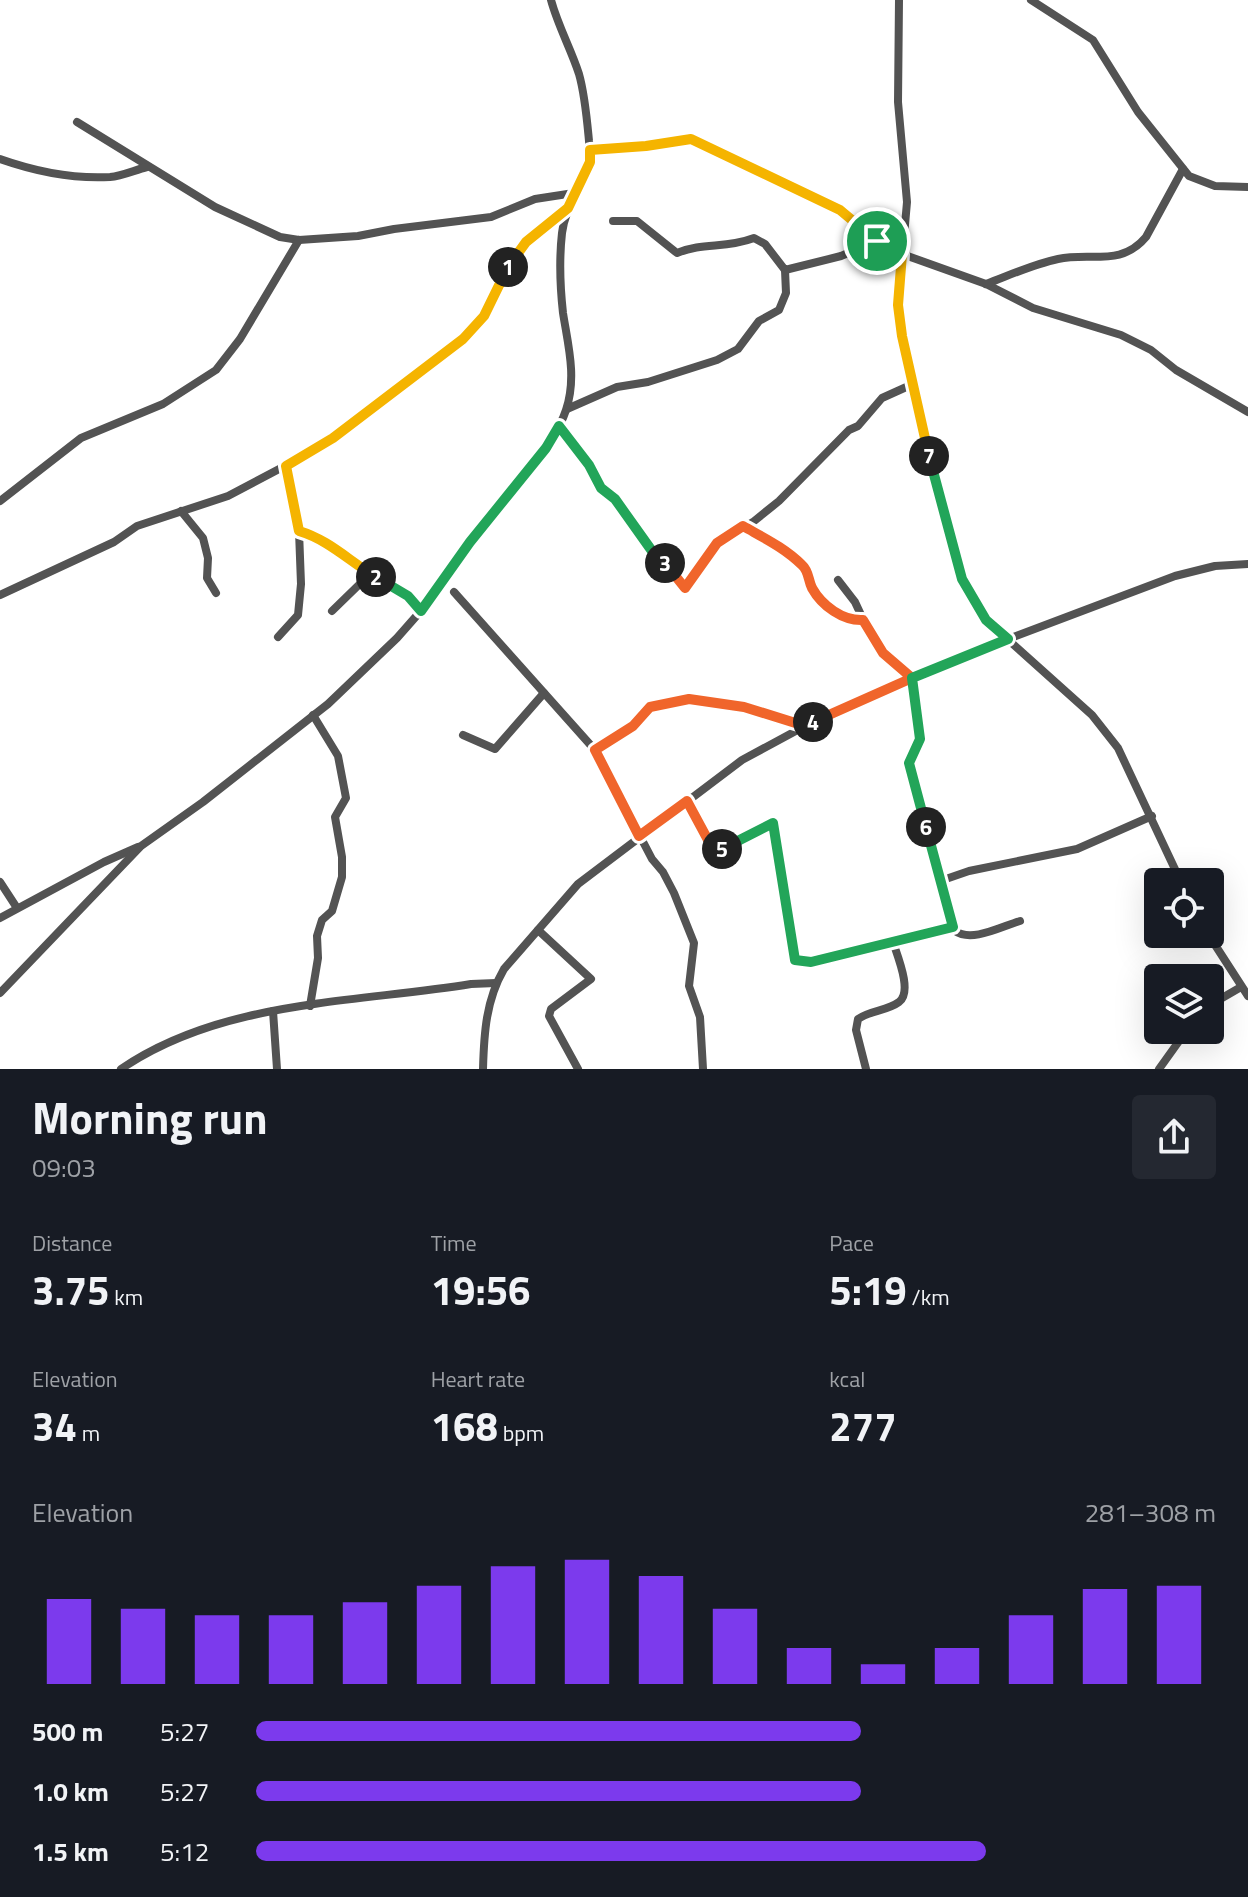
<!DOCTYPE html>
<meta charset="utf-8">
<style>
body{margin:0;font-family:"Titillium Web",sans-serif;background:#242831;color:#f1f3f6;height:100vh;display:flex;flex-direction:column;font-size:30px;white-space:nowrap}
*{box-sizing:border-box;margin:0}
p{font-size:26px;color:#9ea1a6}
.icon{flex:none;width:44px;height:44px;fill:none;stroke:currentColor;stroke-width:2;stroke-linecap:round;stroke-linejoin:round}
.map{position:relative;height:1069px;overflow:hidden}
.details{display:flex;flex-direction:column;background:#171b24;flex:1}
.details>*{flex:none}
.buttons{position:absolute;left:1144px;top:868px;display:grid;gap:16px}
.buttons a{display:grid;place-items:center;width:80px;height:80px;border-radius:8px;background:#171b24;box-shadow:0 8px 32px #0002;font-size:40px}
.pin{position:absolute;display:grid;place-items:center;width:68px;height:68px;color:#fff;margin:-34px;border:4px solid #fff;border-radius:50%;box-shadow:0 2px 8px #0007}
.km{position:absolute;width:40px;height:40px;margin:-20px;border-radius:50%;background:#222;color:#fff;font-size:22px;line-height:40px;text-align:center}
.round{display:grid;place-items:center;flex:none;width:84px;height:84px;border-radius:8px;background:#242831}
.summary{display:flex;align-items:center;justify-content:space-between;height:136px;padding:0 32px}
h1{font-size:44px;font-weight:700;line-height:60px}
.stats{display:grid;grid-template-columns:repeat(3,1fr);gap:12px;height:136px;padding:8px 32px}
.stats div{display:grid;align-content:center}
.stats b{font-size:40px;font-weight:700}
.stats small{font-size:22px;font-weight:400}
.stats p{font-size:22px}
.chart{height:224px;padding:16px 32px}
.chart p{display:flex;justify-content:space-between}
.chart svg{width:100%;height:144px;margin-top:8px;stroke:#7c3aed;stroke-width:6}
ul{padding:0 32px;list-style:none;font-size:26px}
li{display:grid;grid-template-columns:128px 96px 1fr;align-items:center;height:60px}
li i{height:20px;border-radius:10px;background:#7c3aed}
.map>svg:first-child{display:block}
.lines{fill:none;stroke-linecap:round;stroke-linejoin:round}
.minor{stroke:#535353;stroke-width:8}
.split-1-casing{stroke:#fff;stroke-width:16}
.split-2-casing{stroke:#fff;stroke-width:16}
.split-3-casing{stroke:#fff;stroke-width:16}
.split-4-casing{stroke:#fff;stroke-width:16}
.split-5-casing{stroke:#fff;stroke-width:16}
.split-6-casing{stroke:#fff;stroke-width:16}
.split-7-casing{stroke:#fff;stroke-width:16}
.split-8-casing{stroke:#fff;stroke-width:16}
.split-1{stroke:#f5b400;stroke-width:10}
.split-2{stroke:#f5b400;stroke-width:10}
.split-3{stroke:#22a559;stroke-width:10}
.split-4{stroke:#f0652b;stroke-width:10}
.split-5{stroke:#f0652b;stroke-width:10}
.split-6{stroke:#22a559;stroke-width:10}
.split-7{stroke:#22a559;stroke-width:10}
.split-8{stroke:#f5b400;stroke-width:10}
</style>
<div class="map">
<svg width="1248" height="1069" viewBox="0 0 1248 1069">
<rect width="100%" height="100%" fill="#fff"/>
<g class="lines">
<!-- minor -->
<g class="minor">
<polyline points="899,0 898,102 907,202 898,305 913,384 962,579 986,620 1092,715 1118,748 1181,882"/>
<polyline points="1031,0 1093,40 1138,112 1189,176 1215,186 1248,187"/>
<polyline points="77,122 215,207 280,237 299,240 358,236 394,229 491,217 535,199 574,193"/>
<polyline points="590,150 646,146 691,139 840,210 880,243 902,254 986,284 1033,308 1121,335 1151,350 1176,370 1248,412"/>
<path d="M0 159C34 171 74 179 110 177 122 176 135 170 147 167"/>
<path d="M613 221H637L677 253C704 242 725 249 754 238L765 244 785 270 841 256 877 241"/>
<path d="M986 284C1010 275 1034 264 1058 259 1091 252 1121 267 1146 237L1183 169"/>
<polyline points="567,409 617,387 648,382 717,360 738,349 759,321 779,310 786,293 785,270"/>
<polyline points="559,426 589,465 601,488 615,499 652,551 685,588 717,543 753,522 779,501 849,430 858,426 882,398 913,384"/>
<polyline points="286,466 299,531 333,545 355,565 408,596 421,611"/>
<polyline points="0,501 81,438 163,404 216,370 240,339 299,240"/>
<polyline points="181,511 203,538 208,558 207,578 216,593"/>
<path d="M743 526C763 538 785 548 802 565 808 571 808 580 812 588 822 606 843 621 863 620"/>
<path d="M838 580 855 602 868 630 883 653 912 678 920 739 909 763 955 931C972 943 1002 926 1020 921"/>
<polyline points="454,592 595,750 652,859 663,872 674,893 694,943 689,986 700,1017 703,1069"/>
<polyline points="0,595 114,542 137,526 228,496 319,448 463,339 484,316 514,256 526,242 567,208"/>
<polyline points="332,611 370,574"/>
<polyline points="278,637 298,615 301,584 299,531"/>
<polyline points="463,735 495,749 544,693"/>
<polyline points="595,750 633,726 650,707 689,699 744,707 804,726"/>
<polyline points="687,801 715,853 773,823 795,960 811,962 835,958 953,927"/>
<polyline points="940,881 969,871 1077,849 1152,816"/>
<polyline points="0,882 17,908"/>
<polyline points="0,918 104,862 138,847"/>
<polyline points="538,930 591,979 551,1009 549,1016 578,1069"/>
<polyline points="1208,934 1248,996"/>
<path d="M0 993 141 846 203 802 328 704 397 638 434 596 470 542 546 448C554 436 562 423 566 410 577 377 568 345 563 313 560 286 559 260 562 233 566 200 593 174 589 141 587 120 585 95 579 74 571 49 558 26 551 0"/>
<polyline points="1210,1005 1241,987"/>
<polyline points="310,1006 318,958 317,936 322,920 332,911 342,877 342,857 335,817 346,798 338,756 313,715"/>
<polyline points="273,1011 277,1069"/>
<path d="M121 1069C222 1000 354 1003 471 984L496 983"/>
<path d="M483 1069C484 1033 486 1000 504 969L578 884 742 760 805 726 1008 639 1175 576 1215 566 1248 564"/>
<path d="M866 1069 856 1030 858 1019C871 1010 887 1011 899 1002 913 992 897 955 893 942"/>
<polyline points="1159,1069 1187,1030"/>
</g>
</g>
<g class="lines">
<defs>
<polyline id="split-1" points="508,267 526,242 568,208 590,162 590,150 646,146 691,139 840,210 877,241"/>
<path id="split-2" d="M376 577C349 561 329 540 299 531L286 466 333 438 463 339 484 316 508 267"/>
<polyline id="split-3" points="376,577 408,596 421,611 470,542 546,448 559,426 589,465 601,488 615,499 652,551 665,563"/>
<path id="split-4" d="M665 563 685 588 717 543 743 526C764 538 785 548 802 565 809 571 808 580 812 588 822 606 843 621 863 620L883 653 912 678 813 722"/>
<polyline id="split-5" points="722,849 715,853 687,801 639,836 595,750 633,726 650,707 689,699 744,707 805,726 813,722"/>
<polyline id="split-6" points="722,849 773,823 795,960 811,962 953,927 926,827"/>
<polyline id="split-7" points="926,827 909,763 920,739 912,678 1008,639 986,620 962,579 929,456"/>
<polyline id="split-8" points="877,241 902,254 898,305 902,336 929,456"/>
</defs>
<!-- split-1 casing -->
<use href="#split-1" class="split-1-casing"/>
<!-- split-2 casing -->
<use href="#split-2" class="split-2-casing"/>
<!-- split-3 casing -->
<use href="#split-3" class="split-3-casing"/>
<!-- split-4 casing -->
<use href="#split-4" class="split-4-casing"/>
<!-- split-5 casing -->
<use href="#split-5" class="split-5-casing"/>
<!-- split-6 casing -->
<use href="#split-6" class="split-6-casing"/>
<!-- split-7 casing -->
<use href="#split-7" class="split-7-casing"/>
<!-- split-8 casing -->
<use href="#split-8" class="split-8-casing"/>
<!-- split-1 -->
<use href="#split-1" class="split-1"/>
<!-- split-2 -->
<use href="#split-2" class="split-2"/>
<!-- split-3 -->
<use href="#split-3" class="split-3"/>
<!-- split-4 -->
<use href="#split-4" class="split-4"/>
<!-- split-5 -->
<use href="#split-5" class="split-5"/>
<!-- split-6 -->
<use href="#split-6" class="split-6"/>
<!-- split-7 -->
<use href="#split-7" class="split-7"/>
<!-- split-8 -->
<use href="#split-8" class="split-8"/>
</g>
</svg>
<div class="buttons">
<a><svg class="icon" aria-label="locate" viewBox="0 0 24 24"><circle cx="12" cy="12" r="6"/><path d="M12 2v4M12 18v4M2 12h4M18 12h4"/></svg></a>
<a><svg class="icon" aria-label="layers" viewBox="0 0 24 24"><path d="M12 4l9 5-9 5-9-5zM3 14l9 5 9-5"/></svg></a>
</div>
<div class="pin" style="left:877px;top:241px;background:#1e9e55"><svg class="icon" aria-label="arrive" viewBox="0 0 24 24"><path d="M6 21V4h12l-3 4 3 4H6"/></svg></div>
<b class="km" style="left:508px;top:267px">1</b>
<b class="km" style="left:376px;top:577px">2</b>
<b class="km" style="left:665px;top:563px">3</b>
<b class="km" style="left:813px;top:722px">4</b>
<b class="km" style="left:722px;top:849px">5</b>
<b class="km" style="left:926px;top:827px">6</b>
<b class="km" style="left:929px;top:456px">7</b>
</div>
<section class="details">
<div class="summary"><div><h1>Morning run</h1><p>09:03</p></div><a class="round"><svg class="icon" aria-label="share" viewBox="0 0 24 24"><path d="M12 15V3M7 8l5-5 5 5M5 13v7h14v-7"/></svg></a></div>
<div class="stats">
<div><p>Distance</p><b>3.75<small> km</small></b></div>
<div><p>Time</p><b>19:56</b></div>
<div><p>Pace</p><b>5:19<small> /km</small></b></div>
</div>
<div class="stats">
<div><p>Elevation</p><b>34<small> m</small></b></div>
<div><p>Heart rate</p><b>168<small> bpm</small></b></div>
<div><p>kcal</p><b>277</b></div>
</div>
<div class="chart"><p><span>Elevation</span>281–308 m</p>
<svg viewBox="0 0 160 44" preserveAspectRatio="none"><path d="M5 44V18M15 44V21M25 44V23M35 44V23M45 44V19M55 44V14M65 44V8M75 44V6M85 44V11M95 44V21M105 44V33M115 44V38M125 44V33M135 44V23M145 44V15M155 44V14"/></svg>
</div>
<ul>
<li><b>500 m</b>5:27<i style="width:63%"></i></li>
<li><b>1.0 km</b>5:27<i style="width:63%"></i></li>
<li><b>1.5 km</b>5:12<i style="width:76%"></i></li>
</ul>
</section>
